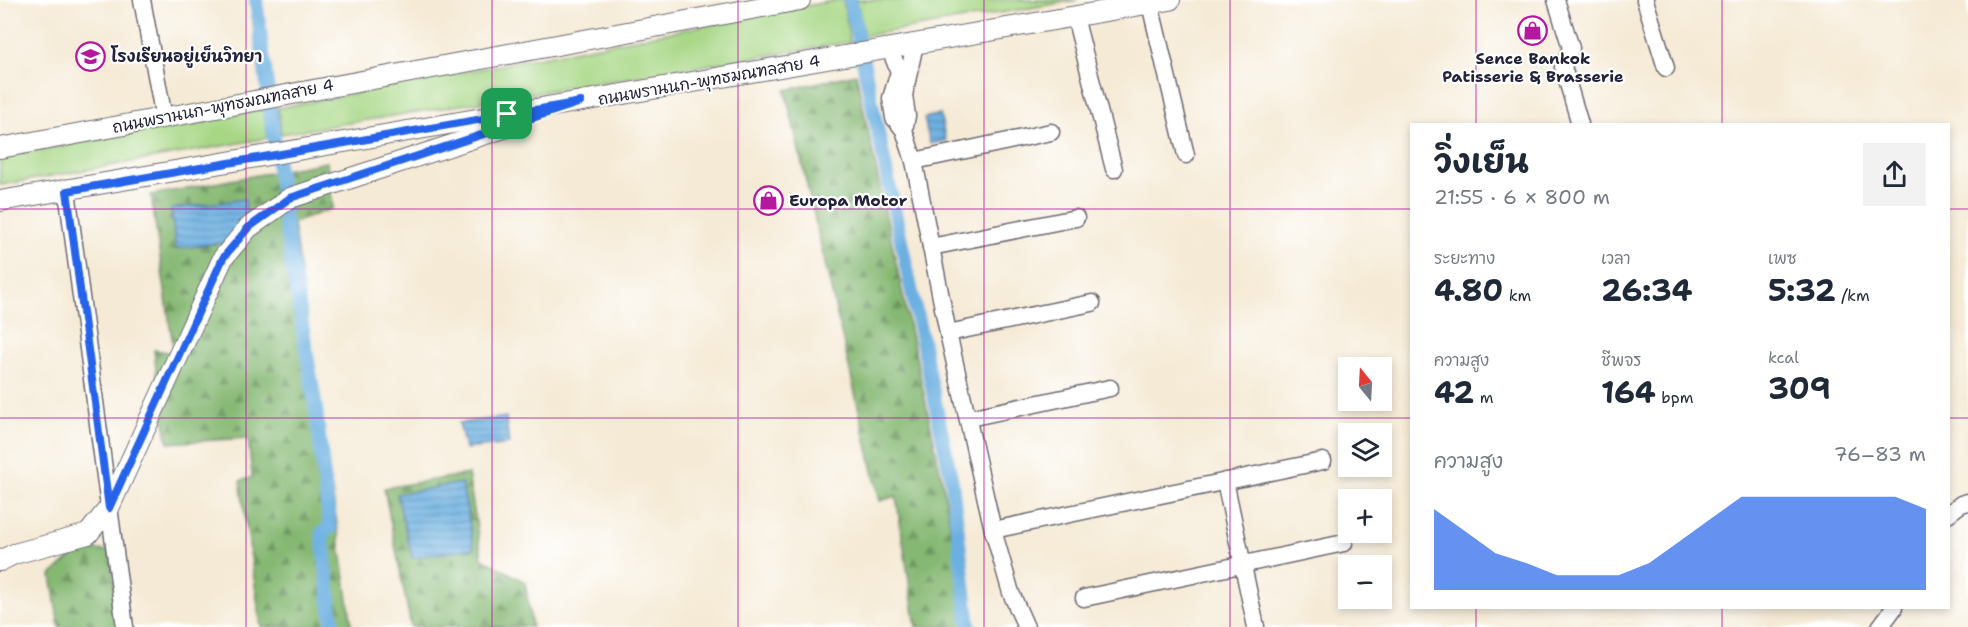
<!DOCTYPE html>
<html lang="th">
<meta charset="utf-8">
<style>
body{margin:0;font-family:"Shantell Sans","Playpen Sans Thai",sans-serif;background:#f2f2f3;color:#1f2937;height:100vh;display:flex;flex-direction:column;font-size:22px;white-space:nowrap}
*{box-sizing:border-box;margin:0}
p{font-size:20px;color:#747a83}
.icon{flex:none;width:33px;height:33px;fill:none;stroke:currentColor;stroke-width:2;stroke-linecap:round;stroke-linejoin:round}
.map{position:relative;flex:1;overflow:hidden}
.details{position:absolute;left:1410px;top:123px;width:540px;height:486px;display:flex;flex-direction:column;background:#fff;border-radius:0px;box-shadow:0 3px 9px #0003}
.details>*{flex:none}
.needle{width:39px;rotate:342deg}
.buttons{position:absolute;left:1338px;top:357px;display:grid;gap:12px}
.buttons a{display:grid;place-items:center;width:54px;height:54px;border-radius:0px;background:#fff;box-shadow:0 3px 9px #0003;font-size:30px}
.pin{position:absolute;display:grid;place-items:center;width:51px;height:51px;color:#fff;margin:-26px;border-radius:12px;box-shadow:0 3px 9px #0006}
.round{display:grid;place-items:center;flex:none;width:63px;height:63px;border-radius:0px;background:#f2f2f3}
.overview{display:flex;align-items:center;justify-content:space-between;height:102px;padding:0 24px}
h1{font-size:33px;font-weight:700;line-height:45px}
.stats{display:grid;grid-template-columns:repeat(3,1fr);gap:9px;height:102px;padding:6px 24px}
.stats div{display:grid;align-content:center}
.stats b{font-size:30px;font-weight:700}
.stats small{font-size:16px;font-weight:400}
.stats p{font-size:16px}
.chart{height:168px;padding:12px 24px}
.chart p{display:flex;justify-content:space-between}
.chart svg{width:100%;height:108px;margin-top:6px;fill:#2563eb;opacity:.7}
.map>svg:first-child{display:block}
.green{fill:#a7d785;stroke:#647c60;stroke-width:1.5}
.forest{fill:url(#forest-firs);stroke:#546d56;stroke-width:1.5}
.water{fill:url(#water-rules);stroke:#47698e;stroke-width:1.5}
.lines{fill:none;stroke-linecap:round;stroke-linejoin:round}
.canal{stroke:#6cb0e1;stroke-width:14}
.minor-casing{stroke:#6c6871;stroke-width:19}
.major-casing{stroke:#6c6871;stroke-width:22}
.minor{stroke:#fff;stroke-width:16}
.major{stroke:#fff;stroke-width:20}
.route-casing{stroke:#fff;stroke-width:12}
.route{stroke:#2563eb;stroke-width:8}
.grid{fill:none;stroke:#b5179e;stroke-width:1.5;stroke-opacity:0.55}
.labels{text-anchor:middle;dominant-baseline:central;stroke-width:4.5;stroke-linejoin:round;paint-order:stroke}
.poi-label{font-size:16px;font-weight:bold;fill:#22223b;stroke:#fff;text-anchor:start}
.street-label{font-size:16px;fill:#22223b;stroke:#fff}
</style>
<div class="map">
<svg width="1968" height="627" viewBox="0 0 1968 627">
<defs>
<pattern id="forest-firs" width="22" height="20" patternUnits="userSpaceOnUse" patternTransform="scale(1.5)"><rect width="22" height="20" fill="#85b872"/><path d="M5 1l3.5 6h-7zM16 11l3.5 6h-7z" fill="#6c955f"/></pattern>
<pattern id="water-rules" width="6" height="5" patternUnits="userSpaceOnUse" patternTransform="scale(1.5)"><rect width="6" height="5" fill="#6cb0e1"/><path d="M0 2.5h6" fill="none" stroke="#588fb8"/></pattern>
</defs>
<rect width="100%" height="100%" fill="#fff"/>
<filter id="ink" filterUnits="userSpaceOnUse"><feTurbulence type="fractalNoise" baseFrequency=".0167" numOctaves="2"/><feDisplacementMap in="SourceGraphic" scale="12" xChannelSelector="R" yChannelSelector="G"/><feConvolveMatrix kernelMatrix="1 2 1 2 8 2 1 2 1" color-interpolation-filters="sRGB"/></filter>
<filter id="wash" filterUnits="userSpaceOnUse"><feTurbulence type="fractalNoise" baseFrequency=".008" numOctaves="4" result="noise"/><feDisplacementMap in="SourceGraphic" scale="24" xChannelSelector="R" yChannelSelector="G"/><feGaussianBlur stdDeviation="1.35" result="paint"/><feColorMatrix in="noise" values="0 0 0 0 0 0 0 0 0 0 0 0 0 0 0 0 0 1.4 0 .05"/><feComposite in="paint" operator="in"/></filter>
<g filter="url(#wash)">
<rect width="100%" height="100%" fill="#f5ead5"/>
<!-- green -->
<g class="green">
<polygon points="837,0 843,0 850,42 281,134 278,108"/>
<polygon points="857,0 1077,0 864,36"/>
<polygon points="263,109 268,138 0,185 0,157"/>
</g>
<!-- forest -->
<g class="forest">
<polygon points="856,74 944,489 967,627 916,627 896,496 880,501 785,90"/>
<polygon points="327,162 333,208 293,223 352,627 261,627 240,481 252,477 248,438 168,443 158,390 154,350 174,353 151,195"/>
<polygon points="468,474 482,558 525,582 532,627 411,627 384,488"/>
<polygon points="80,549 110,551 119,627 59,627 51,575"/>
</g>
<!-- water -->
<g class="water">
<polygon points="940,114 946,141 930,144 924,118"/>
<polygon points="245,199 250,239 176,249 171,209"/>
<polygon points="506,417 509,444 465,449 459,423"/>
<polygon points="462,483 474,548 412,558 397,494"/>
</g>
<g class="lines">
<!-- canal -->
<g class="canal">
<polyline points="256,0 284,216 316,409 330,528 322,533 333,627"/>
<polyline points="850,0 952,482 969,627"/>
</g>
</g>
</g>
<g filter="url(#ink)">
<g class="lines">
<defs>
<g id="minor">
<polyline points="142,0 164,118"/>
<polyline points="1556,0 1571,48 1563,67 1580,124"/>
<polyline points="1645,0 1666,68"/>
<polyline points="1150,4 1186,155"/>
<polyline points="1075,17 1114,169"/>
<polyline points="890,49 899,72 891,98 894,118 904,130 914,161 948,333 993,530 1011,593 1026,627"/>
<polyline points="904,130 907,116 904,95 915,44"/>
<polyline points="914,161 1051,132"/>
<polyline points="67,191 125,627"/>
<polyline points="931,247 1076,218"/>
<polyline points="948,333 1092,303"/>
<polyline points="969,418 1110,388"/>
<polyline points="1225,481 1256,627"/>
<polyline points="1948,514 1961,504 1968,502"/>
<polyline points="993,530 1323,461"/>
<polyline points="1084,598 1344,543"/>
<polyline points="1880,627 1894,608"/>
</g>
<g id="major">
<polyline points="0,148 800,0"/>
<polyline points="0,201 1170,0"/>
<polyline points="0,561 14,554 88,534 109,508 223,258 248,228 290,198 519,123"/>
</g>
</defs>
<!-- minor casing -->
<use href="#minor" class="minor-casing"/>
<!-- major casing -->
<use href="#major" class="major-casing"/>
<!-- minor -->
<use href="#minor" class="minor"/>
<!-- major -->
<use href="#major" class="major"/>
</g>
</g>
<g class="lines" filter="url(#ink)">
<defs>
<polygon id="route" points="581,102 290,198 248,228 223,258 109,508 67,191"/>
</defs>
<!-- route casing -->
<use href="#route" class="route-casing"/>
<!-- route -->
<use href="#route" class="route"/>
</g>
<!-- grid -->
<path class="grid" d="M246 0V627M492 0V627M738 0V627M984 0V627M1230 0V627M1476 0V124M1722 0V124M0 209H1412M1948 209H1968M0 418H1412M1948 418H1968M1476 608V627M1722 608V627"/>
<!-- icons -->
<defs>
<symbol id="shop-ring" viewBox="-11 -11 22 22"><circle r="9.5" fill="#fff" stroke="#b5179e" stroke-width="1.5"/><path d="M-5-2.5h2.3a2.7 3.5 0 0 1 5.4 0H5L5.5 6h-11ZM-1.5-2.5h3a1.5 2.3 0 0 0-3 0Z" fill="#b5179e"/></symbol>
<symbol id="school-ring" viewBox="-11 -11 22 22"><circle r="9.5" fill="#fff" stroke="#b5179e" stroke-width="1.5"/><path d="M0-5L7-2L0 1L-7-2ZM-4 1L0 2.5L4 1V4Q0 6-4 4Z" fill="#b5179e"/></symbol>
</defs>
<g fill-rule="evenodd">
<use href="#shop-ring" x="1516" y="14" width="33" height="33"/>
<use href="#school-ring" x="74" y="40" width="33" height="33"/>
<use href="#shop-ring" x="752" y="184" width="33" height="33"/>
</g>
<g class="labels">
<!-- poi labels -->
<g class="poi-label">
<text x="111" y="56">โรงเรียนอยู่เย็นวิทยา</text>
<text x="1533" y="58" text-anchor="middle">Sence Bankok<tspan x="1533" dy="18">Patisserie &amp; Brasserie</tspan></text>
<text x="789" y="200">Europa Motor</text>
</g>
<!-- street labels -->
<g class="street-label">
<text transform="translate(709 80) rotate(-10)">ถนนพรานนก-พุทธมณฑลสาย 4</text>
<text transform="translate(223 106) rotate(-11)">ถนนพรานนก-พุทธมณฑลสาย 4</text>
</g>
</g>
</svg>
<div class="buttons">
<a><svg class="needle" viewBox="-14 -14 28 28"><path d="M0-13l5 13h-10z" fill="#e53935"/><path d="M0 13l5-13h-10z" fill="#747a83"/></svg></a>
<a><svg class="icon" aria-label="layers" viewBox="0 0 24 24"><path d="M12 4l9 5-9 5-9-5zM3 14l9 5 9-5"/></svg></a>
<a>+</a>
<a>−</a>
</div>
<div class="pin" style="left:507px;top:114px;background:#1e9e55"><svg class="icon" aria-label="arrive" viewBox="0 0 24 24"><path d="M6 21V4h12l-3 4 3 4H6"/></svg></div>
<section class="details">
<div class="overview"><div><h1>วิ่งเย็น</h1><p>21:55 · 6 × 800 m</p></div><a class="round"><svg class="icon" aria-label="share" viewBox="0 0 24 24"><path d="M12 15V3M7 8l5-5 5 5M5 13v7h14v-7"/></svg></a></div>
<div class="stats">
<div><p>ระยะทาง</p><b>4.80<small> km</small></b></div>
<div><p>เวลา</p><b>26:34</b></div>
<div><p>เพซ</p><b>5:32<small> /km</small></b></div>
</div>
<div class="stats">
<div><p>ความสูง</p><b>42<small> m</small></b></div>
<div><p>ชีพจร</p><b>164<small> bpm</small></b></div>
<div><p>kcal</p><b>309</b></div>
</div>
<div class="chart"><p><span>ความสูง</span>76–83 m</p>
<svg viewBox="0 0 160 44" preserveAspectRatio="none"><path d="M0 44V11L10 20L20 29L30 33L40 38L50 38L60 38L70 33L80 24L90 15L100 6L110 6L120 6L130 6L140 6L150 6L160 11V44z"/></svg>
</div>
</section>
</div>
